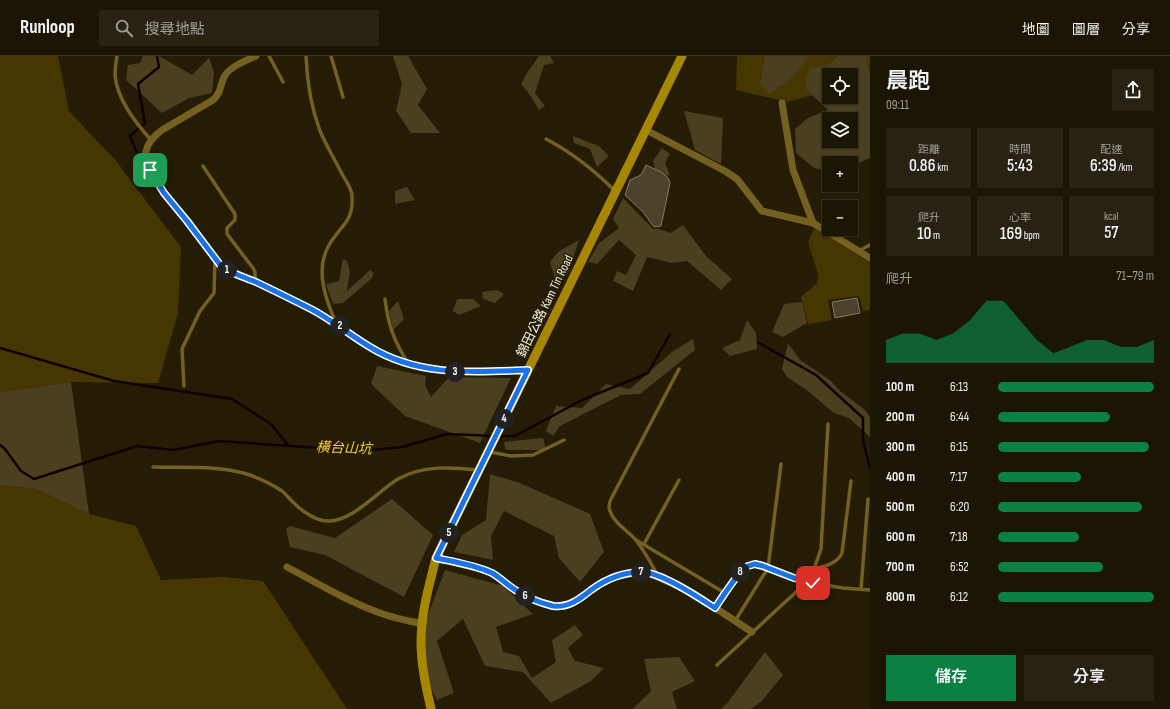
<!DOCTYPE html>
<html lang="zh-TW">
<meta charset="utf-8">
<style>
body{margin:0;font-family:"Sofia Sans Condensed","Noto Sans TC",sans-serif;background:#282213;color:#f1f3f6;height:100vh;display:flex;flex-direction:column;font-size:15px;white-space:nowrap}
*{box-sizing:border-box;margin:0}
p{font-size:13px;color:#a09f9a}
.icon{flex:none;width:22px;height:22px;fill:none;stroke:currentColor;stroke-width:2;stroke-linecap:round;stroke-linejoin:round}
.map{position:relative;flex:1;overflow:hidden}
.drawer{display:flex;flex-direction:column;background:#1b1504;width:300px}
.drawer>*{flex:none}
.tools{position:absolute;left:822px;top:12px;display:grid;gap:8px}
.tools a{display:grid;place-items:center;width:36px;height:36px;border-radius:0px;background:#1b1504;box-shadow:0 1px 3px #0004,0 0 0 1px #393426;font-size:20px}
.pin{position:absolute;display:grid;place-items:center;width:34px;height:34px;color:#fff;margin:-17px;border-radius:8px;box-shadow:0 2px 6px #0006}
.km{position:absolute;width:20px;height:20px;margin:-10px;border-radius:50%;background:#222;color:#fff;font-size:11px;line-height:20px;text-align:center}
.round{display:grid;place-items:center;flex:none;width:42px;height:42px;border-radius:0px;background:#282213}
.summary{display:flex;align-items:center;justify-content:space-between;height:68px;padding:0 16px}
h1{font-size:22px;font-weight:600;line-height:30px}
.stats{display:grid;grid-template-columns:repeat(3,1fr);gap:6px;height:68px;padding:4px 16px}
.stats div{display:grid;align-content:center;border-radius:0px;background:#282213;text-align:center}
.stats b{font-size:17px;font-weight:600}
.stats small{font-size:11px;font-weight:400}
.stats p{font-size:11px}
.chart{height:112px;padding:8px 16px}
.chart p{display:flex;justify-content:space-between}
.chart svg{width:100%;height:72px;margin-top:4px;fill:#0b8043;opacity:.7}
.button{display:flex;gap:8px;margin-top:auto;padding:8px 16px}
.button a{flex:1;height:46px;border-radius:0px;background:#0b8043;color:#fff;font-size:16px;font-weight:600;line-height:46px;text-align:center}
.button a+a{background:#282213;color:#f1f3f6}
ul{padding:0 16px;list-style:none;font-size:13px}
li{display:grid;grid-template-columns:64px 48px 1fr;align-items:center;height:30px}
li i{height:10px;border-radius:5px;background:#0b8043}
header{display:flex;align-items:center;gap:24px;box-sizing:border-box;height:56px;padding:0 20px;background:#1b1504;border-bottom:1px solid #393426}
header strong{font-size:19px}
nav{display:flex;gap:22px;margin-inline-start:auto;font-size:14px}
.search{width:280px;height:36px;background:#282213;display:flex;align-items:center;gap:10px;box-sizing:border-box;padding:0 14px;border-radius:0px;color:#a09f9a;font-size:15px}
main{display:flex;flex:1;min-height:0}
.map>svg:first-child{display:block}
.green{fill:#463600}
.forest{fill:#4a3f1e;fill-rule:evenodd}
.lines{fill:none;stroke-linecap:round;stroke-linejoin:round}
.stream{stroke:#120000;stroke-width:2.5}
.building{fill:#4b422b;stroke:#837a61}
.service{stroke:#746020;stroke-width:3.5}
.minor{stroke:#746020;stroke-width:7}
.secondary{stroke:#a78602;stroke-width:9}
.route-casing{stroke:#fff;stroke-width:8}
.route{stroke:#1a73e8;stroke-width:5}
.labels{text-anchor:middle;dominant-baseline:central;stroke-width:3;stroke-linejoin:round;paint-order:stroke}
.street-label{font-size:13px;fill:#f6f1e3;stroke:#241c05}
.water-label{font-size:14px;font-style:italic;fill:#f5ca37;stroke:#241c05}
</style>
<header>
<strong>Runloop</strong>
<div class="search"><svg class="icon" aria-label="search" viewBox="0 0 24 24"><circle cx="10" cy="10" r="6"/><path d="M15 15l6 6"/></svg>搜尋地點</div>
<nav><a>地圖</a><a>圖層</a><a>分享</a></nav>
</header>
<main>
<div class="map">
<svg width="870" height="653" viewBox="0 0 870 653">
<rect width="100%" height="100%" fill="#241c05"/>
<!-- green -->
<g class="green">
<polygon points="0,0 58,0 69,55 116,105 181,191 178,257 158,327 71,326 0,336"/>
<polygon points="737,0 870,0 870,13 851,19 829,19 829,35 787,46 736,34"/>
<polygon points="814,172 870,207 870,254 863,255 859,240 828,244 832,264 808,268 801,241 817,227 818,218 808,186"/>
<polygon points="0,429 36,433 89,458 136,470 161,524 223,521 263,525 347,653 0,653"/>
</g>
<!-- forest -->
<g class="forest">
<polygon points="143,0 159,0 192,19 209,2 214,16 212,37 189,42 162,57 126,24 128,9 140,7"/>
<polygon points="393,0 408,0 427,33 418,49 440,77 411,77 396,55 402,28"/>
<polygon points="539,0 550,0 554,7 544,9 535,37 545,50 539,54 530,39 521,28 527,17"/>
<polygon points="764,0 810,0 787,26 769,38 760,28 765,2"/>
<path d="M838 0H868L866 6 870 15V102L851 110V107H829V115L814 112 796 97 795 73 808 62 828 54 806 33V24L810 12 828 9ZM829 19H851V41H829ZM829 63H851V85H829Z"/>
<polygon points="684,55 723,62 721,108 695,94"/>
<polygon points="573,80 599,90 609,100 597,111 590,93 574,87"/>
<polygon points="662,92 670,98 665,107 670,119 657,121 653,105"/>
<polygon points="407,131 415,144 395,148 395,135"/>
<polygon points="623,142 653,173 659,173 671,177 683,169 706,200 732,223 721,234 687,205 672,207 647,201 633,235 613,225 617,215 626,219 636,199 619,184 597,208 588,206 599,187 619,172 613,163"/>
<polygon points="579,184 568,217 557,230 550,206 558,196"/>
<polygon points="343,203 347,205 350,215 347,235 370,214 374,217 372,222 343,247 333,248 326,228 339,225"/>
<polygon points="497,234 504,238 495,247 483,243 482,236"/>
<polygon points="457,243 473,243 481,250 459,259 453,255"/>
<polygon points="398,245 404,263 393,274 389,255"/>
<polygon points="802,246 807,267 783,281 772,276 784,248"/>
<polygon points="747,264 756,277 757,293 730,300 722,292 740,284"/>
<polygon points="693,283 695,294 640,338 621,339 560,370 553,380 546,375 556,350 582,352 606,328 630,333 672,296"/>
<polygon points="788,287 800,304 830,324 840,335 864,353 870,361 870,381 849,362 834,357 808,335 787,321 782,313"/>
<polygon points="377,310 426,320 425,329 431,341 449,321 511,322 480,387 405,360 371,328"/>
<polygon points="71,326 89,458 36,433 0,429 0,336"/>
<polygon points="543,382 546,394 506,394 504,386"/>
<polygon points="490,418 520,427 590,458 604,496 580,526 559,502 554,480 504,455 491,480 493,504 454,496 462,479 486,464"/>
<polygon points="392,443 433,479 404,541 325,499 290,491 286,473 290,470 335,482"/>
<polygon points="445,514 503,530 533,558 496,571 503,596 519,600 532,622 556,606 552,584 575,569 583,579 568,592 575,605 604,612 591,625 551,647 523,616 485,610 463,563 437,585 454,637 437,644 421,612 426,564"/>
<polygon points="765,596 783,619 762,645 751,653 721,653 728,646"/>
<polygon points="679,601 695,625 672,636 677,653 633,653 651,635 644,603"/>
</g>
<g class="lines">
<!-- stream -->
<g class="stream">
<polyline points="146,100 137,97 130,80 145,67 138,28 159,11 157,0"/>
<polyline points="759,287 816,319 863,362 863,384 870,413"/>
<polyline points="0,292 114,325 232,343 271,368 288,389"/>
<polyline points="499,380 515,380 582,344 648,317 670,278"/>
<polyline points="0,389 5,393 21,415 34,423 137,390 173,394 219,385 362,395 402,391 447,378 494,380"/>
</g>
</g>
<!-- building -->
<g class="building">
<polygon points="646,109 661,116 668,122 670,127 661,170 654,171 643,156 625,139 630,124 641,119"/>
<polygon points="857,242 860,257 835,262 832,246"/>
</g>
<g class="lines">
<!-- service -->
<g class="service">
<path d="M117 0C116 6 115 13 115 19 117 43 135 66 151 84"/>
<polyline points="269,0 283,26"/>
<path d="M306 0C307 25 311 51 320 75 326 89 335 104 342 118 346 125 352 133 352 140 354 167 339 170 328 191 315 215 326 244 336 267"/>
<polyline points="331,0 343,41"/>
<path d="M546 83C573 97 593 113 615 135"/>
<polyline points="203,110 235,158 235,164 227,172 227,178 253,212 255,216 255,225"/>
<polyline points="858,195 870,189"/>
<path d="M385 243C388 269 394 285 408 307"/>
<polyline points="184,330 182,293 200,255 214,237 215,204"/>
<polyline points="490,396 511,400 533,399 564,384"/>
<path d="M153 411C185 412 219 409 250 419 261 423 272 428 282 435 287 439 290 444 295 448 303 456 318 466 329 465 353 465 378 435 398 423 423 409 451 411 478 414"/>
<polyline points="636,484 725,537"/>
<polyline points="644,488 679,424"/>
<path d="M814 513C825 510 837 508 842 497L851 425"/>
<path d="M658 520C651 507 644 494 635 483 627 474 614 467 610 455 608 450 609 447 611 443L679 313"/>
<polyline points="861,533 868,443"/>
<path d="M716 551C725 536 736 513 755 508L813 527 843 532 870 534"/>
<polyline points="735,565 768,512 781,408"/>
<polyline points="717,609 808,525 814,513 821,493 828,368"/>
</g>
<!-- minor -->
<g class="minor">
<path d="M256 0C245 5 229 11 224 21 220 30 221 37 213 44L162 74C154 80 148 86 146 95 143 119 174 148 188 165 199 180 209 196 221 210 232 217 244 221 256 226 275 235 293 244 311 253 332 264 350 279 370 291 419 321 473 316 528 314"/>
<polyline points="782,47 793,114 813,167"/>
<polyline points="646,74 725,115 737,123 762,155 813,167 870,202"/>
<polyline points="436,502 485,514 493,518 517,536 544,547 555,550 570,548 602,527 617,520 642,516 651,518 691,536 752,576"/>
<path d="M287 511C319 528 352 548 386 559 398 563 410 565 422 568"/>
</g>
<!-- secondary -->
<path class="secondary" d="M431 653C426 631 421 609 421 586 421 557 429 530 436 502L682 0"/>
</g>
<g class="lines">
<defs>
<path id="route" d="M150 114 164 137 187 165 221 210C232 218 244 221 256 226 275 235 293 244 311 253 332 264 350 279 370 291 419 321 473 316 528 314L436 502C455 506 475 509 492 517 501 522 508 530 517 535 527 542 541 547 553 550 568 552 580 543 591 534 606 523 623 516 642 516 662 517 698 541 715 552L725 537 740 516 748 510 755 508 763 510 794 522 813 527"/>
</defs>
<!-- route casing -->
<use href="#route" class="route-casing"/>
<!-- route -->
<use href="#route" class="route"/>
</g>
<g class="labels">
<!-- street labels -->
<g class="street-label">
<text transform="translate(545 250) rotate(-64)">錦田公路 Kam Tin Road</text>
</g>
<!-- water labels -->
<g class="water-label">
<text transform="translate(344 392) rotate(2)">橫台山坑</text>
</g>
</g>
</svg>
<div class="tools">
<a><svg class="icon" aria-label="locate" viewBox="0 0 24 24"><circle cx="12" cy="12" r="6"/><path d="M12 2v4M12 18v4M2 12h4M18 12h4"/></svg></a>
<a><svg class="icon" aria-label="layers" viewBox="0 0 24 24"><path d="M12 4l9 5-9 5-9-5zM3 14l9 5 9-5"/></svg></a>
<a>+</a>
<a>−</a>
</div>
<div class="pin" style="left:150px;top:114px;background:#1e9e55"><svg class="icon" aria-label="arrive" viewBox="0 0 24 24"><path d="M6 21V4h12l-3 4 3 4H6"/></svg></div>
<div class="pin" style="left:813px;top:527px;background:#d93025"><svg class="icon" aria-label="check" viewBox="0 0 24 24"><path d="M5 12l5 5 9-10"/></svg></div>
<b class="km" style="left:227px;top:214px">1</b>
<b class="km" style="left:340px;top:270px">2</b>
<b class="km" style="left:455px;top:316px">3</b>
<b class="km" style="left:504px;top:363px">4</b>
<b class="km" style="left:449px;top:477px">5</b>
<b class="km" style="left:525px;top:540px">6</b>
<b class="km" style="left:641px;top:516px">7</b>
<b class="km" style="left:740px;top:516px">8</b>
</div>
<section class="drawer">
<div class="summary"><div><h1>晨跑</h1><p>09:11</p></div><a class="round"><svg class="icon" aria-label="share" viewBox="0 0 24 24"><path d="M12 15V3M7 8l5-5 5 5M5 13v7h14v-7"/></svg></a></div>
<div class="stats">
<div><p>距離</p><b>0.86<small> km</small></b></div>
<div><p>時間</p><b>5:43</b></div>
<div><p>配速</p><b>6:39<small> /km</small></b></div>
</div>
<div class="stats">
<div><p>爬升</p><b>10<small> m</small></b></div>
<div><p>心率</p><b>169<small> bpm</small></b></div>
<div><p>kcal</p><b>57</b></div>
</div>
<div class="chart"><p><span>爬升</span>71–79 m</p>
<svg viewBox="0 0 160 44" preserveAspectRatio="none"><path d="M0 44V30L10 26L20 26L30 30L40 26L50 18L60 6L70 6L80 18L90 30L100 38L110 34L120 30L130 30L140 34L150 34L160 30V44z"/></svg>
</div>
<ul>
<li><b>100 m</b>6:13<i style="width:100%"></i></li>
<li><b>200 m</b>6:44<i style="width:72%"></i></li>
<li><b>300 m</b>6:15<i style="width:97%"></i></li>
<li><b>400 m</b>7:17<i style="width:53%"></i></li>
<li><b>500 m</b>6:20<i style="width:92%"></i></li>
<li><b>600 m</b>7:18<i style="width:52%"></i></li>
<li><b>700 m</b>6:52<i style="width:67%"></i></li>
<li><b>800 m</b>6:12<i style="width:100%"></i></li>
</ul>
<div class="button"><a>儲存</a><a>分享</a></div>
</section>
</main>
